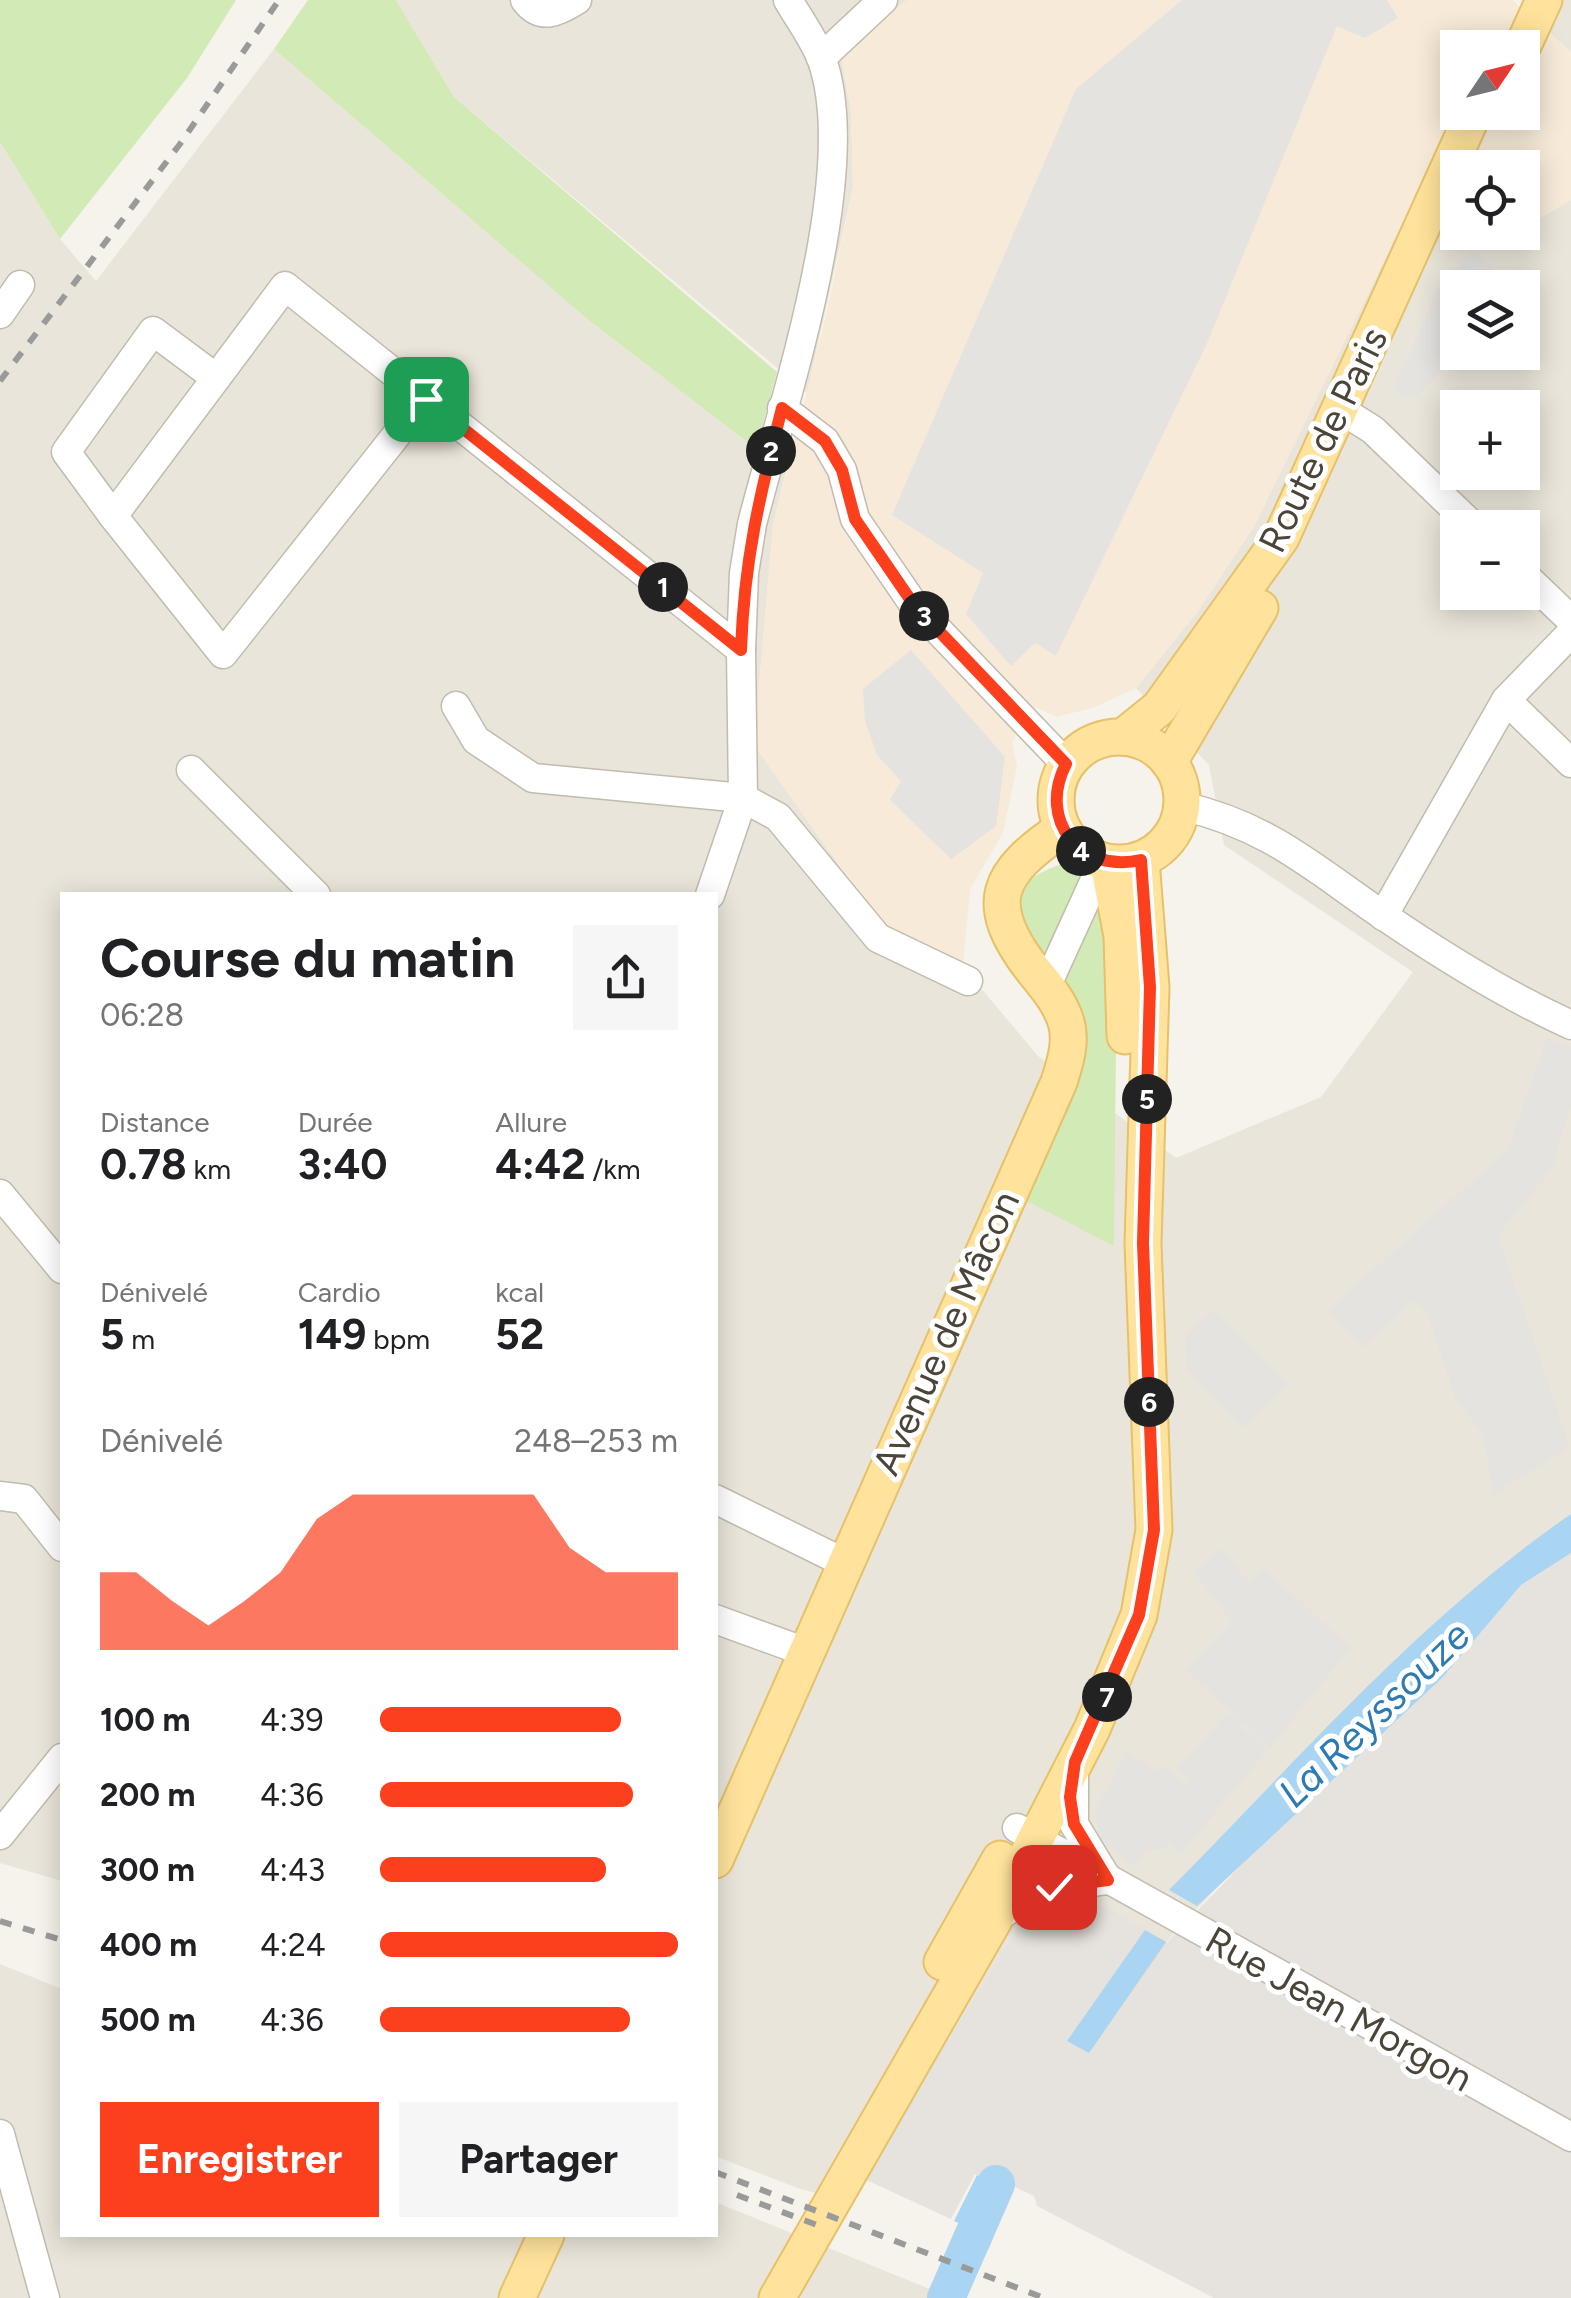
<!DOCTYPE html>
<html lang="fr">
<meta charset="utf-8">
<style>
body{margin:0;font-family:Figtree,sans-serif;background:#f6f6f6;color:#202124;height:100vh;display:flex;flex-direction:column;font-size:38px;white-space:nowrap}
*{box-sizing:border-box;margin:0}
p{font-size:32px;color:#757577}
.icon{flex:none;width:55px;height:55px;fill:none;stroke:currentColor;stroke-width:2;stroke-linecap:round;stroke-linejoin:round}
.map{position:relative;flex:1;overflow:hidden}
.sheet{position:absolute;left:60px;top:892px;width:658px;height:1345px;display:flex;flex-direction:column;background:#fff;border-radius:0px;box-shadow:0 5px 25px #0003}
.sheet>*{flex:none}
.needle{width:65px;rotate:55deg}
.buttons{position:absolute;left:1440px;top:30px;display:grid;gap:20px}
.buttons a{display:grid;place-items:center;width:100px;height:100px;border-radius:0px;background:#fff;box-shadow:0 5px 25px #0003;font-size:50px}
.pin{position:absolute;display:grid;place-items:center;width:85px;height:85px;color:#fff;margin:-42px;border-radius:20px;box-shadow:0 5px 15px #0006}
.km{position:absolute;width:50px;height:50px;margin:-25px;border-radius:50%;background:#222;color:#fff;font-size:28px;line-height:50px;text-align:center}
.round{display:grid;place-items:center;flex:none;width:105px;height:105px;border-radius:0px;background:#f6f6f6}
.summary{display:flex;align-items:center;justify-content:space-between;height:170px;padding:0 40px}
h1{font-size:55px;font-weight:700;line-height:75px}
.figures{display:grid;grid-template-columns:repeat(3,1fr);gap:15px;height:170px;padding:10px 40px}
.figures div{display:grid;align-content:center}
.figures b{font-size:42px;font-weight:700}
.figures small{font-size:28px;font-weight:400}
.figures p{font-size:28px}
.chart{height:280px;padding:20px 40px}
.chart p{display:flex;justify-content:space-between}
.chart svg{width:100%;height:180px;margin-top:10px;fill:#fc3f1d;opacity:.7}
.cta{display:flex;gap:20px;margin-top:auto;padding:20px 40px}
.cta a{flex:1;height:115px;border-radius:0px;background:#fc3f1d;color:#fff;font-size:40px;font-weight:700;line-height:115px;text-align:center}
.cta a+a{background:#f6f6f6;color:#202124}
ul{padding:0 40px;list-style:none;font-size:32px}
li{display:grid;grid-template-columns:160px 120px 1fr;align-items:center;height:75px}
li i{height:25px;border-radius:12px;background:#fc3f1d}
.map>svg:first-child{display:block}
.residential{fill:#eae5da;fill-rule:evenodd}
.commercial{fill:#f7ead8;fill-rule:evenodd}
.industrial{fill:#e6e2dd}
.green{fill:#d2eab5}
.parking{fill:#e5e3e0}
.water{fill:#a9d4f2}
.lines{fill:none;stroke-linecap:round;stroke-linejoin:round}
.river{stroke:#a9d4f2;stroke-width:38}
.minor-casing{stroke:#c2bbae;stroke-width:31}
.major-casing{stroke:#e6c16a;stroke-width:39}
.minor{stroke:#fff;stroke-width:28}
.major{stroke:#ffe39c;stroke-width:35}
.rail{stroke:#9a9a9a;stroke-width:6;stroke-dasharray:12 12;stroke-linecap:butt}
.route-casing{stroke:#fff;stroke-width:20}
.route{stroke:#fc3f1d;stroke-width:12}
.labels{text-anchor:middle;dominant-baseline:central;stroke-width:10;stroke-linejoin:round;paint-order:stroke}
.street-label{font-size:38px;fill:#4b4439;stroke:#fff}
.water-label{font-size:40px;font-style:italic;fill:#2e7ab2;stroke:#fff}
</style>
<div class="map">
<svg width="1571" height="2298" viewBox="0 0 1571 2298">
<rect width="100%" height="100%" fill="#f6f3ec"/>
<!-- residential -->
<g class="residential">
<polygon points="396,0 907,0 841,57 851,111 853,187 807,393 454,97"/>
<polygon points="1563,0 1571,0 1571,52 1550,33"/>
<path d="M274 49 586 318 756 449 787 467 773 525 754 745 878 920 963 967 1038 1056 1176 1158 1321 1097 1413 972 1224 845 1209 765 1136 688 1199 610 1436 155 1457 170 1458 232H1522L1523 215 1533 222 1571 200V1553L1521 1585 1442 1678 1238 1865 1166 1942 1109 1908 1032 1916 1017 1928 862 2178 854 2202 800 2189 715 2156V895H62V1881L0 1863V142L60 239 96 281ZM1458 288H1522V352H1458ZM1458 408H1522V472H1458ZM1458 528H1522V592H1458Z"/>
<polygon points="0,1964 62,1989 62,2235 715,2235 715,2202 952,2298 0,2298"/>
</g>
<!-- commercial -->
<path class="commercial" d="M907 0H1512L1571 52V200L1533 222 1523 215 1522 168H1458L1436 155 1254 527 1199 610 1136 688 1095 707 1057 717 1035 707 1012 742 1017 766 1003 833 970 889 963 967 878 920 754 745 773 525 826 316 853 187 851 111 841 57ZM1458 48H1522V112H1458Z"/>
<!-- industrial -->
<polygon class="industrial" points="1571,1553 1571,2298 1214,2298 1037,2206 1034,2196 1015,2187 1011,2192 975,2174 951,2219 862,2178 1017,1928 1046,1908 1078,1902 1109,1908 1167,1942 1278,1827 1442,1678 1521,1585"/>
<!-- green -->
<g class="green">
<polygon points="0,0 236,0 187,78 60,239 0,142"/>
<polygon points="308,0 396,0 454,97 777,372 756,449 586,318 274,49"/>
<path d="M1067 862 1100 886 1117 946 1114 1246 1017 1196 1080 1058C1067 1029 1012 924 1019 898 1024 876 1049 869 1067 862Z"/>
</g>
<!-- parking -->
<g class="parking">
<polygon points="1182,0 1387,0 1398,18 1365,38 1337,26 1208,341 1056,656 1035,643 1011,666 966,614 983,573 892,515 1076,89"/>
<polygon points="1473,250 1511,287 1458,288 1461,353 1414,399 1393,390 1440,286"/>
<polygon points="911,650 1005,757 996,826 951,859 890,800 901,781 877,755 865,721 863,689"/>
<polygon points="1547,1038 1571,1047 1571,1105 1551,1171 1498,1235 1570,1447 1493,1495 1483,1433 1457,1403 1427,1313 1415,1300 1361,1348 1328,1310 1508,1149"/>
<polygon points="1214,1310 1288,1384 1242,1428 1187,1369 1185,1336"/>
<polygon points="1221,1548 1249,1582 1266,1569 1351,1648 1269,1749 1186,1670 1232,1622 1194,1571"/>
<polygon points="1227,1713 1267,1751 1180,1854 1169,1843 1163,1849 1146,1851 1133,1866 1099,1837 1095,1809 1127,1752 1157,1772 1162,1766 1185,1785 1190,1779 1178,1768"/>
</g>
<!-- water -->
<g class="water">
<path d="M1571 1514V1553L1521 1585 1442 1678 1197 1906 1169 1890C1298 1760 1419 1619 1571 1514Z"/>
<polygon points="1145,1930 1166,1942 1089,2053 1067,2041"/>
<polygon points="977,2175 1011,2192 989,2248 975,2267 947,2257 961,2224 954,2221"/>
</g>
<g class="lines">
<!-- river -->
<polyline class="river" points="946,2298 996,2184"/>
<defs>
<g id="minor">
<path d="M525 0C541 21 558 12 577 0"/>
<polyline points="821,58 883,0"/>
<polyline points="0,314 20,285"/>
<polyline points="425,399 223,654 113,516 285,286 741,650"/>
<polyline points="782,408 825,441 842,470 855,519 914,605 1066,764"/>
<polyline points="1354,418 1373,430 1475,528"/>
<polyline points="113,516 66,452 153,331 216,378"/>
<polyline points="1522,573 1571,620"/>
<polyline points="1506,700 1571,763"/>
<polyline points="456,706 476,740 533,778 743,798 778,817 878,938 968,981"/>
<polyline points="191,770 316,895"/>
<path d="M1182 806C1269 826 1312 867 1384 916 1444 957 1505 995 1571 1025"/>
<path d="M710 895 743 798 741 650 744 573 752 524C782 405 862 174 822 60 814 39 799 19 788 0"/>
<polyline points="1383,916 1506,700 1571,633"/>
<polyline points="1046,987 1103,862"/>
<polyline points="0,1194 62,1269"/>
<polyline points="0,1496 24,1499 62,1547"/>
<polyline points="715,1499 845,1563"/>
<polyline points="715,1619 806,1652"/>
<polyline points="1017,1828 1571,2137"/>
<polyline points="0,1835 62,1758"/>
<path d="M995 1919C1031 1892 1064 1886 1108 1880L1074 1824V1770"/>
<polyline points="0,2134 45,2298"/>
</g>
<g id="major">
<polyline points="1522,48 1544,0"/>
<circle cx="1119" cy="800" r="63"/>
<polyline points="1123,737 1159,708 1281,538 1474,112"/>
<polyline points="1169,762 1260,608"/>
<polyline points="1108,863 1122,936 1125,1036"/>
<path d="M715 1860 1059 1082C1065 1063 1072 1042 1066 1022 1060 1002 1046 986 1033 970 981 903 997 873 1062 829"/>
<polyline points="942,1962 1000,1859"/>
<polyline points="517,2298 546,2235"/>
<polyline points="777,2298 994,1920 1092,1729 1139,1615 1154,1530 1143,1243 1151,987 1141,860"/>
</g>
</defs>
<!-- minor casing -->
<use href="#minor" class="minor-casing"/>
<!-- major casing -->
<use href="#major" class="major-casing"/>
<!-- minor -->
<use href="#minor" class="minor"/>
<!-- major -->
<use href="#major" class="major"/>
<!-- rail -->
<g class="rail">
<polyline points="0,381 180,144 279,0"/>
<polyline points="0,1921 62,1940"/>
<polyline points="715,2172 1044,2298"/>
<polyline points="737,2195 817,2225"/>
</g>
</g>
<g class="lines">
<defs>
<path id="route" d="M426 399 741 650C744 560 760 494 782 408L825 441 842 470 855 519 914 605 1066 764C1037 820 1080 874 1141 860L1150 987 1143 1243 1154 1530 1139 1615 1075 1762 1070 1797 1074 1824 1108 1880 1054 1887"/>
</defs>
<!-- route casing -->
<use href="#route" class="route-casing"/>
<!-- route -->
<use href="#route" class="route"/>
</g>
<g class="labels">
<!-- street labels -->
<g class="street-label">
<text transform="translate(1323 440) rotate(-64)">Route de Paris</text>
<text transform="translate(946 1333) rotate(-66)">Avenue de Mâcon</text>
<text transform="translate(1339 2009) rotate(29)">Rue Jean Morgon</text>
</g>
<!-- water labels -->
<g class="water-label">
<text transform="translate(1374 1714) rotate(-44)">La Reyssouze</text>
</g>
</g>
</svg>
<div class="buttons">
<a><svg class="needle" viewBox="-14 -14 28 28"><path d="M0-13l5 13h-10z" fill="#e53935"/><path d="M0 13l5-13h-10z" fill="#757577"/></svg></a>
<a><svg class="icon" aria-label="locate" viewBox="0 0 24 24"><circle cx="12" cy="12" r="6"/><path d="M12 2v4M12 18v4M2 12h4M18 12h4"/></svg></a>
<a><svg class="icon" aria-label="layers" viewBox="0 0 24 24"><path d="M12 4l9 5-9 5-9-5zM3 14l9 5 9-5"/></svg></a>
<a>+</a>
<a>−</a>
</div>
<div class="pin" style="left:426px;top:399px;background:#1e9e55"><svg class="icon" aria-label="arrive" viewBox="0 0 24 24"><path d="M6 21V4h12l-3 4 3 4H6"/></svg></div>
<div class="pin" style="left:1054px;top:1887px;background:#d93025"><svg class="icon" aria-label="check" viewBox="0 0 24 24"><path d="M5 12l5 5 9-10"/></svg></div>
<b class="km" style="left:663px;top:587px">1</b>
<b class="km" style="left:771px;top:451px">2</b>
<b class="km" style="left:924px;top:616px">3</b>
<b class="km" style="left:1081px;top:851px">4</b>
<b class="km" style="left:1147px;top:1099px">5</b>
<b class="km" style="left:1149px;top:1402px">6</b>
<b class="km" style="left:1107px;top:1697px">7</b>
<section class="sheet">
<div class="summary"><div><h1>Course du matin</h1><p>06:28</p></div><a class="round"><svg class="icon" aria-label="share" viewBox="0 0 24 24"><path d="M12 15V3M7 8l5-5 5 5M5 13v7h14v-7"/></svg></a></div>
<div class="figures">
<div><p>Distance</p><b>0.78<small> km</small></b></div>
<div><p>Durée</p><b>3:40</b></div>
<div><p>Allure</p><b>4:42<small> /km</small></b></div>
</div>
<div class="figures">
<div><p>Dénivelé</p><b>5<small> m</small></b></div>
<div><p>Cardio</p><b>149<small> bpm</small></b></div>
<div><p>kcal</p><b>52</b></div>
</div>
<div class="chart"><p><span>Dénivelé</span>248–253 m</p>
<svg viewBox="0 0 160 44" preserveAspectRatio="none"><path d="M0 44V25L10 25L20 32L30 38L40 32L50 25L60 12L70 6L80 6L90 6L100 6L110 6L120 6L130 19L140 25L150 25L160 25V44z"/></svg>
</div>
<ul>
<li><b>100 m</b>4:39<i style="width:81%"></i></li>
<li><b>200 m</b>4:36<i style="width:85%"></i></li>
<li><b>300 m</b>4:43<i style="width:76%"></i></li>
<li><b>400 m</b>4:24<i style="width:100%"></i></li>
<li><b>500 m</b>4:36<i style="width:84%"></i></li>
</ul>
<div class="cta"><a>Enregistrer</a><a>Partager</a></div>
</section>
</div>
